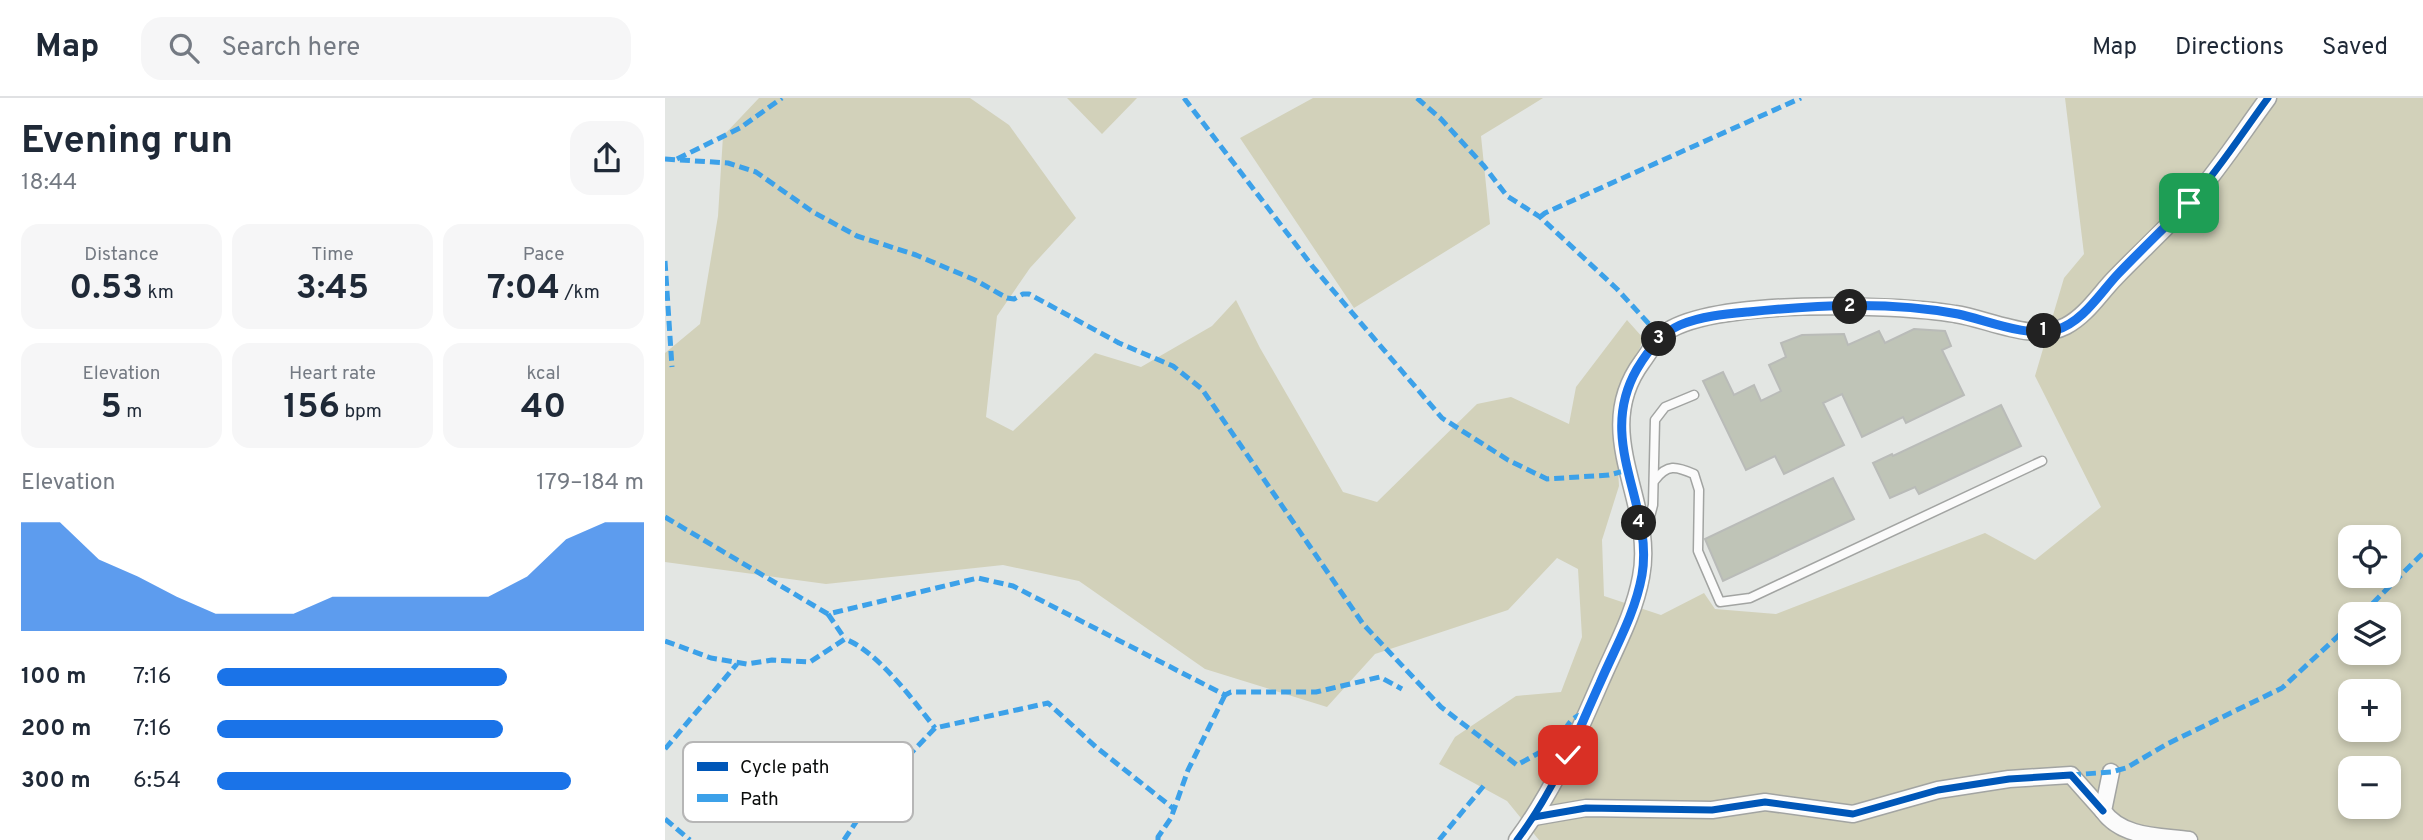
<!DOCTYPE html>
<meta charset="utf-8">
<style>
body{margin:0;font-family:Overpass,sans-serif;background:#f6f6f7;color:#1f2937;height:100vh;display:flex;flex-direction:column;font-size:26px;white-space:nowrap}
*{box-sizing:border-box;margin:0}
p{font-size:23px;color:#747a83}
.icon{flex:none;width:38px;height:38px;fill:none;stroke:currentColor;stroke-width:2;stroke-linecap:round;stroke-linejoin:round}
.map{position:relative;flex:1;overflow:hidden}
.details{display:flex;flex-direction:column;background:#fff;width:665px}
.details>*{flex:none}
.controls{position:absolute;left:1673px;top:427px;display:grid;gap:14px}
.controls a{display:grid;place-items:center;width:63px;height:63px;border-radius:14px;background:#fff;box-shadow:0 4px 10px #0003;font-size:35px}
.pin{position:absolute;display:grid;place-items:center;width:60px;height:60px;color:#fff;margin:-30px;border-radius:14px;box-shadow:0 4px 10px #0006}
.km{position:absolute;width:35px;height:35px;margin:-18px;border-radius:50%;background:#222;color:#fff;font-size:19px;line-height:35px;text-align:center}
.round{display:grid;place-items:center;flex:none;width:74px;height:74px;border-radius:21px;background:#f6f6f7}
.overview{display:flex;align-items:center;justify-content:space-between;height:119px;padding:0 21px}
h1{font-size:38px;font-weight:700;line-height:52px}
.figures{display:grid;grid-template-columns:repeat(3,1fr);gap:10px;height:119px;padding:7px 21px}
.figures div{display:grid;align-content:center;border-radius:18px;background:#f6f6f7;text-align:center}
.figures b{font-size:35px;font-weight:700}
.figures small{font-size:19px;font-weight:400}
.figures p{font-size:19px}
.chart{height:196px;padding:14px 21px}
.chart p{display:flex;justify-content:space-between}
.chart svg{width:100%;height:126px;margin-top:7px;fill:#1a73e8;opacity:.7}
ul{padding:0 21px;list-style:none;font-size:23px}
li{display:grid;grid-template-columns:112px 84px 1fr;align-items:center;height:52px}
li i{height:18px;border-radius:9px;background:#1a73e8}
header{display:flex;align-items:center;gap:42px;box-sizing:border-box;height:98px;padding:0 35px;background:#fff;border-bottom:2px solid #e0e1e3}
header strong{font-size:33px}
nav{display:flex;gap:38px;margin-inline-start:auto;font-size:24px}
.search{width:490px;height:63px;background:#f6f6f7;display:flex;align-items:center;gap:18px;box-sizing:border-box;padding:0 24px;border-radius:21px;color:#747a83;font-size:26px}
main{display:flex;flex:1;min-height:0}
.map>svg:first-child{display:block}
.green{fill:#d2d1ba;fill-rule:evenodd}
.building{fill:#bfc4b7;stroke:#b9bbb8;stroke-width:2}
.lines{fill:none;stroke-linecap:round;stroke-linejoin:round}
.lane-casing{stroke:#a2a4a2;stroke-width:11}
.street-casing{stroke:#a2a4a2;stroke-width:19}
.lane{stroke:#fbfbfb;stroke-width:8}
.street{stroke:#fbfbfb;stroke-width:16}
.quiet{stroke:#3ca1e9;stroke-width:5;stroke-dasharray:10 5;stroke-linecap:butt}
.cycleway-casing{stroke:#fff;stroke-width:11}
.cycleway{stroke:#0057b8;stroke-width:7}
.route-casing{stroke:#fff;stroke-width:14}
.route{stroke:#1a73e8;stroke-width:9}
.key{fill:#fff;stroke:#b6b6b6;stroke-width:2}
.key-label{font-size:19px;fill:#0a0c0b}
</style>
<header>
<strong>Map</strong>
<div class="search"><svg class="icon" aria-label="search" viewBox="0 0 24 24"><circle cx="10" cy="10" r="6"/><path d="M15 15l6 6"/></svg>Search here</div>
<nav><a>Map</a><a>Directions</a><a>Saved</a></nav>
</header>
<main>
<section class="details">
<div class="overview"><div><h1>Evening run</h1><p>18:44</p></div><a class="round"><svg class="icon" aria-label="share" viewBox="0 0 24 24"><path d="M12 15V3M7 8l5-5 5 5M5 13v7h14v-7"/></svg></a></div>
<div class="figures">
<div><p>Distance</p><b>0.53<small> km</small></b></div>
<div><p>Time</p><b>3:45</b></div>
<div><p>Pace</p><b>7:04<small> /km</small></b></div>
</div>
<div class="figures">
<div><p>Elevation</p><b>5<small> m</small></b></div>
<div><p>Heart rate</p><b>156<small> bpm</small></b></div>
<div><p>kcal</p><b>40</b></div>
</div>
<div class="chart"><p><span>Elevation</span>179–184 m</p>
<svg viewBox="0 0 160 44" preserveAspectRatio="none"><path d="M0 44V6L10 6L20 19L30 25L40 32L50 38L60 38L70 38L80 32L90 32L100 32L110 32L120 32L130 25L140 12L150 6L160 6V44z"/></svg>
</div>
<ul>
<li><b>100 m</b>7:16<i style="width:68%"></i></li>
<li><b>200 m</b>7:16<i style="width:67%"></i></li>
<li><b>300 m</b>6:54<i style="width:83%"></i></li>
</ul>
</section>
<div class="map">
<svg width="1758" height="742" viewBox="0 0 1758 742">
<rect width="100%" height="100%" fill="#e3e6e3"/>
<!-- green -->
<g class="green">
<path d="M94 0H305L344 27 411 120 365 170 332 218 321 319 348 333 430 255 476 269 547 228 571 202 595 250 678 394 712 404 812 306 846 299 904 326 911 289 962 222 979 241 949 305 954 388 937 442 939 498 996 517 1039 495 1050 511 1111 516 1320 435 1370 462 1436 409 1370 278 1399 180 1419 156 1400 0H1758V742H874L842 703 774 666 790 639 851 598 896 594 917 539 913 471 892 460 843 512 710 556 662 609 540 571 414 483 338 467 161 486 0 464V255L35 226 53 118 58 38ZM1685 439H1724V478H1685ZM1685 516H1724V555H1685ZM1685 593H1724V632H1685ZM1685 670H1724V709H1685Z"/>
<polygon points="402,0 472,0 437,36"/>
<polygon points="648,0 878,0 816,38 825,126 689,210 575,40"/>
</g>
<!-- building -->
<g class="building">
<polygon points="1249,231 1280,233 1286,248 1277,252 1299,297 1241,325 1238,319 1197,339 1177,296 1158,305 1179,347 1119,376 1110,358 1081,372 1038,283 1058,274 1069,297 1089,287 1096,303 1116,293 1104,267 1121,259 1116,245 1137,237 1179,236 1183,247 1214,233 1220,245"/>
<polygon points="1336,307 1356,348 1254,396 1250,389 1225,400 1208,365 1227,356 1228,358"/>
<polygon points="1168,380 1189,421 1058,483 1040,441"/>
</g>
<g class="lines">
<defs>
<g id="lane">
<path d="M990 382C1002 366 1011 368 1029 376L1034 392 1033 453 1055 504 1085 500 1377 363"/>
<polyline points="981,434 988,407 990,322 1000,309 1029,297"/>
</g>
<g id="street">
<path d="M1446 674 1438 713C1457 740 1495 738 1524 742"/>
<polyline points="869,719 921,710 1047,712 1100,704 1188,716 1273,692 1344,681 1406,677 1438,713"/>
<path d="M852 742C888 694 911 640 935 585 950 550 969 517 976 479 991 404 924 336 977 264 983 256 989 245 996 238 1040 199 1232 206 1290 216 1324 221 1368 245 1401 228 1422 217 1435 195 1451 179 1476 153 1503 129 1527 102 1555 70 1578 34 1603 0"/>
</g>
</defs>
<!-- lane casing -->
<use href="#lane" class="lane-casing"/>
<!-- street casing -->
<use href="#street" class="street-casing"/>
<!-- lane -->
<use href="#lane" class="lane"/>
<!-- street -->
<use href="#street" class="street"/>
<!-- quiet -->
<g class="quiet">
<polyline points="519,0 648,169 777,320 843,362 882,381 944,377 963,372"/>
<polyline points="752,0 776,21 819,68 842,98 875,119 952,191 996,239"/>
<polyline points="0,61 63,65 91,74 148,114 192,138 251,157 310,182 342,200 349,201 358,196 364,196 454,245 508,268 537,291 698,526 776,609 852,667 899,641"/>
<polyline points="12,61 75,30 117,0"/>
<polyline points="875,119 880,115 1136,0"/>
<polyline points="0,163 7,269"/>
<polyline points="0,419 163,516 313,480 348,488 560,597 566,594 651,594 715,579 737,591"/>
<polyline points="163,516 180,541"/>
<polyline points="1697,516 1758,455"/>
<path d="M0 543 46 560 82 566 107 562 145 564 180 541C212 553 249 603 270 630"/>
<path d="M900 647C896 630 906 618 922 615"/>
<polyline points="0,651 72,566"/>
<polyline points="1406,677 1446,674 1461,670 1502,646 1617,590 1685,527"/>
<polyline points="0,721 25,742"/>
<polyline points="179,742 215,688 270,630 383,605 431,649 509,711"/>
<polyline points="493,742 493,739 506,720 523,672 560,597"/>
<polyline points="774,742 821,685"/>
</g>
<defs>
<g id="cycleway">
<polyline points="869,719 921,710 1047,712 1100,704 1188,716 1273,692 1344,681 1406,677 1438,713"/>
<path d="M852 742C888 694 911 640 935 585 950 550 969 517 976 479 991 404 924 336 977 264 983 256 989 245 996 238 1040 199 1232 206 1290 216 1324 221 1368 245 1401 228 1422 217 1435 195 1451 179 1476 153 1503 129 1527 102 1555 70 1578 34 1603 0"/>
</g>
</defs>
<!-- cycleway casing -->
<use href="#cycleway" class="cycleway-casing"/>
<!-- cycleway -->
<use href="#cycleway" class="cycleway"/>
</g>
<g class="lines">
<defs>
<path id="route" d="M903 657C914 633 924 609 935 585 950 550 970 516 977 477 989 405 930 344 972 271 982 254 997 235 1015 227 1036 218 1060 216 1083 214 1151 207 1225 203 1293 216 1321 222 1363 240 1391 232 1418 224 1435 195 1453 176 1476 152 1500 129 1524 105"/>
</defs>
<!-- route casing -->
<use href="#route" class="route-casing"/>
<!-- route -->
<use href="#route" class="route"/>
</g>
<!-- legend -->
<rect x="18" y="644" width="230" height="80" rx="10" class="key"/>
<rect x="32" y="664" width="31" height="9" fill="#0057b8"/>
<rect x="32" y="696" width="31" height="8" fill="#3ca1e9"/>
<g class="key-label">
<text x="75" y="675">Cycle path</text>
<text x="75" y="707">Path</text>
</g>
</svg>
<div class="controls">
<a><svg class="icon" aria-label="locate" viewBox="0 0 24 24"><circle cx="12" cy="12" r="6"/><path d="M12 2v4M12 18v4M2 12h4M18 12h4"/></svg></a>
<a><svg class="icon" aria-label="layers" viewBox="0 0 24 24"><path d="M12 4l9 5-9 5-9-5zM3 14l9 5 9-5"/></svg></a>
<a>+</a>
<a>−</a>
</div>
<div class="pin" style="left:1524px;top:105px;background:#1e9e55"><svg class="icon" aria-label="arrive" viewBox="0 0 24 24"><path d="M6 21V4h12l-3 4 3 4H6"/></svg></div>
<div class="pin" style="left:903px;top:657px;background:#d93025"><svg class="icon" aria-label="check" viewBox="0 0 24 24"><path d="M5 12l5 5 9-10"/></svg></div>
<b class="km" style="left:1379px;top:233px">1</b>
<b class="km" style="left:1185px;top:209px">2</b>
<b class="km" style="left:994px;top:241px">3</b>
<b class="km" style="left:974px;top:425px">4</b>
</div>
</main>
